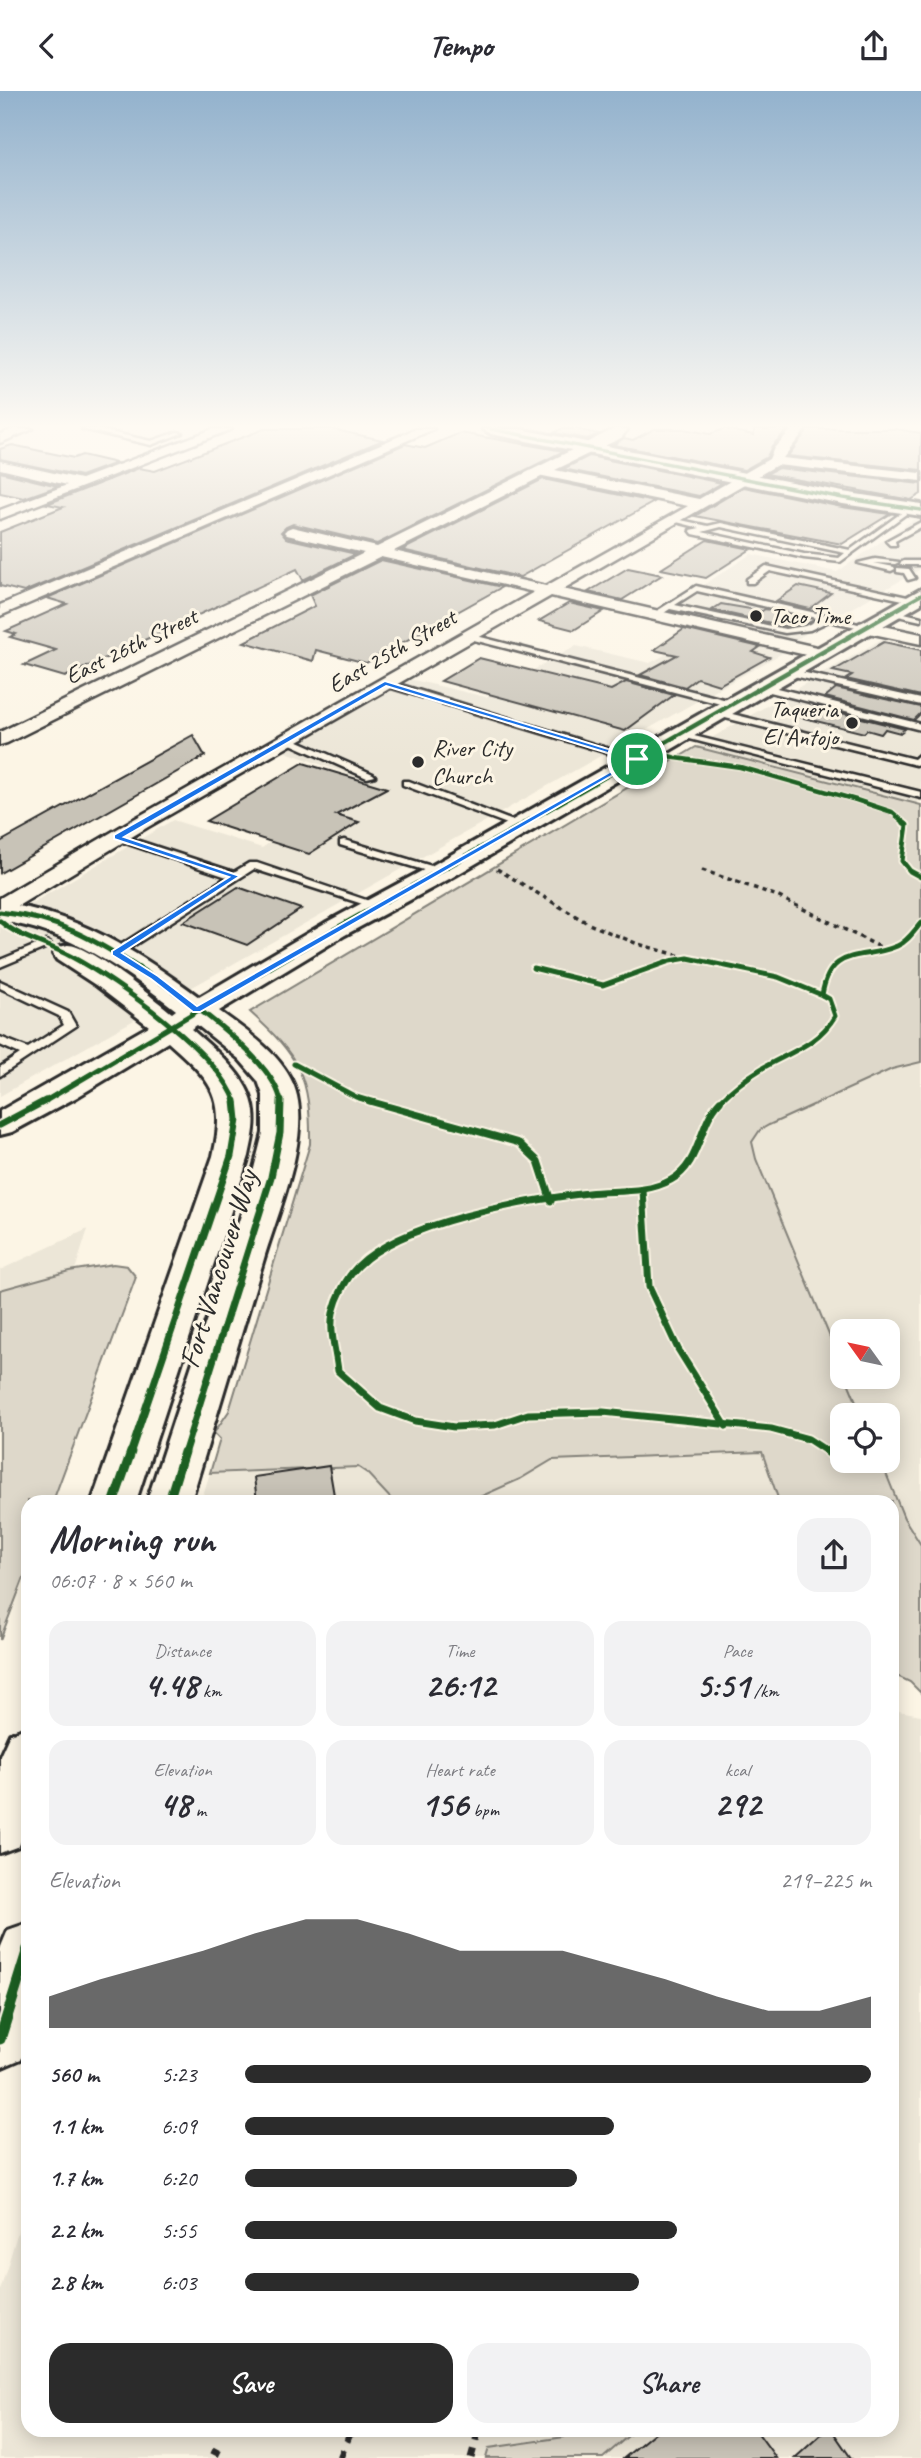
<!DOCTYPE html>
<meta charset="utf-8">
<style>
body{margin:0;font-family:Caveat,sans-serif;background:#f2f2f3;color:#2b2b33;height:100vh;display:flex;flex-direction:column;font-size:26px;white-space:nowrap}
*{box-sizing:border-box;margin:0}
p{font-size:23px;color:#7c7c81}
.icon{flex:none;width:38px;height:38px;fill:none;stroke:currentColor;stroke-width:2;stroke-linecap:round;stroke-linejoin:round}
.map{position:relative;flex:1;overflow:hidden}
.side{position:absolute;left:21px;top:1404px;width:878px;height:942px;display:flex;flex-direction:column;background:#fff;border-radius:21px;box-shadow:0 4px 18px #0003}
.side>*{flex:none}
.needle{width:46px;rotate:303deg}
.controls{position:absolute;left:830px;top:1228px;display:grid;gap:14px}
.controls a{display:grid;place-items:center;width:70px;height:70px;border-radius:14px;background:#fff;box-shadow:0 4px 18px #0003;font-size:35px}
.pin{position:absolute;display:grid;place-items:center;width:60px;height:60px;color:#fff;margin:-30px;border:4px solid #fff;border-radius:50%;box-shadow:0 2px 7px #0007}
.round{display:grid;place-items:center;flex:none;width:74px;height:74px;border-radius:21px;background:#f2f2f3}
.headline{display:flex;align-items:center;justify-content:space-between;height:119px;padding:0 28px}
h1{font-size:38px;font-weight:600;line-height:52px}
.metrics{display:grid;grid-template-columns:repeat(3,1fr);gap:10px;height:119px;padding:7px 28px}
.metrics div{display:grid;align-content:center;border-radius:18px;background:#f2f2f3;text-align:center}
.metrics b{font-size:35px;font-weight:600}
.metrics small{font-size:19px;font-weight:400}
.metrics p{font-size:19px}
.chart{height:196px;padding:14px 28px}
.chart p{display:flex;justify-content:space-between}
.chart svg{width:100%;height:126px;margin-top:7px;fill:#2b2b2b;opacity:.7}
.primary-button{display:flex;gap:14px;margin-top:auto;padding:14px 28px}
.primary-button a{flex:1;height:80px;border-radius:21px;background:#2b2b2b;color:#fff;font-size:28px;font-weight:600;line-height:80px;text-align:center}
.primary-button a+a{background:#f2f2f3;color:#2b2b33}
ul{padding:0 28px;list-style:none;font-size:23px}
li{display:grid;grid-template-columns:112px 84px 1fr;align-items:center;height:52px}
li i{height:18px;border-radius:9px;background:#2b2b2b}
header{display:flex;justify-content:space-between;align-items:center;height:91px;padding:0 28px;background:#fff;font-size:32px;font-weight:600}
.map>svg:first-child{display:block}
.built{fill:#ece6d7}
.green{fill:#ded8ca;stroke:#84827a;stroke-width:2}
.building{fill:#c8c3b7;stroke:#2b2b2b;stroke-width:2}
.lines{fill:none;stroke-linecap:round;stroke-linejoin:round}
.lane-casing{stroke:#2b2b2b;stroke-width:5}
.street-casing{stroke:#2b2b2b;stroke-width:5}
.secondary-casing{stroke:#2b2b2b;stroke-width:6}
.path-far1{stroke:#2b2b2b;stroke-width:3.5;stroke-dasharray:4.5 4.5;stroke-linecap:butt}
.path{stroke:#2b2b2b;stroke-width:7;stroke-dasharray:9 9;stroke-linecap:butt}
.lane{fill:#fcf5e5;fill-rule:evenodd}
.street{fill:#fcf5e5;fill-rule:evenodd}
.secondary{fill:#fcf5e5;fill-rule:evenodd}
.cycleway-far5-casing{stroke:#fcf5e5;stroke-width:5}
.cycleway-far4-casing{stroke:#fcf5e5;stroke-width:7}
.cycleway-far3-casing{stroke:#fcf5e5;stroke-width:9}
.cycleway-far2-casing{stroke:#fcf5e5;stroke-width:11}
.cycleway-far1-casing{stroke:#fcf5e5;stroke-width:13}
.cycleway-casing{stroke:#fcf5e5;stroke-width:16}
.cycleway-far5{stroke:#1b5e20;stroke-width:3.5}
.cycleway-far4{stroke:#1b5e20;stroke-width:4.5}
.cycleway-far3{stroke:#1b5e20;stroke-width:5}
.cycleway-far2{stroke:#1b5e20;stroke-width:7}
.cycleway-far1{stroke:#1b5e20;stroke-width:9}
.cycleway{stroke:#1b5e20;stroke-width:11}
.route{fill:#1a73e8;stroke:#fff;stroke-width:2;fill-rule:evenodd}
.poi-dot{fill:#2b2b2b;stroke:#fcf5e5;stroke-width:2.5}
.labels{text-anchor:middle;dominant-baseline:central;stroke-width:6;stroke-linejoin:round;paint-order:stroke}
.far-poi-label{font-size:24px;fill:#2b2b2b;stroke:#fcf5e5;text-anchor:start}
.far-street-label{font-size:24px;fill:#2b2b2b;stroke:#fcf5e5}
.street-label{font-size:30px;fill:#2b2b2b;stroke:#fcf5e5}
</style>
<header><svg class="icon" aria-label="back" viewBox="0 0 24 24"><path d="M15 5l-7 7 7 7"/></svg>Tempo<svg class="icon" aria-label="share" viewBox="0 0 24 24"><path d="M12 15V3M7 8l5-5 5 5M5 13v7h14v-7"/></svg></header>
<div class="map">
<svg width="921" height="2367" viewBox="0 0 921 2367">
<rect width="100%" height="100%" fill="#fcf5e5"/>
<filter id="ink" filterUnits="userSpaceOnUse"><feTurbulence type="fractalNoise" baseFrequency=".0143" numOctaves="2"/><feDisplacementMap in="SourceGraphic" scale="14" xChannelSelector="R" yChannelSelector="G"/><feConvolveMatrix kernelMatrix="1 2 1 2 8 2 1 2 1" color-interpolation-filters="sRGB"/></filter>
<g filter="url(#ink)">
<!-- built -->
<g class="built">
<polygon points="914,428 921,430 921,478 795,549 665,519 751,463 837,481"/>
<polygon points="706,542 784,561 0,1005 0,831 173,729 262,757 362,688 283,660 409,588 486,606 576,555 650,572"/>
<polygon points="880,549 921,558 921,708 916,713 696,656"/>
<polygon points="921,971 921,1454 904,1427 881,1370 887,1370 887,1325 862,1325 846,1286 887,1286 887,1241 842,1241 842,1275 756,1068 752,1051 760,1039 769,1034 892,978"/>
<polygon points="88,1138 0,1414 0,1179"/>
<polygon points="762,1361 779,1410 201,1410 210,1382"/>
<polygon points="893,1619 921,1624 921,2367 0,2367 0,2200 28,2107 28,2338 892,2338"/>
</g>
<!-- green -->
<g class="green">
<path d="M696 656 921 714V971L892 978 769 1034 760 1039 752 1051 756 1068 842 1275V1286H846L862 1325H842V1370H881L904 1427 921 1454V1602L910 1591 893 1583 892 1410H779L762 1361 552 1369 520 1388 473 1409 393 1410 367 1382 358 1376 210 1382 220 1348 214 1342 229 1320 310 1053C311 986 299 965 250 921Z"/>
<polygon points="113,1173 127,1175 136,1186 53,1410 28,1410 28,1476 0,1549 0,1199 69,1180"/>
<polygon points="573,2338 636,2338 603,2367 486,2367 489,2357 564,2346"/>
</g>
<!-- building -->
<g class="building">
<polygon points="264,338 331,338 383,349 24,501 0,495 0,441 63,416 47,413 139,377 155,380"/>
<polygon points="561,338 576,338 599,343 587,348 554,342"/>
<polygon points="654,338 684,338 710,343 724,338 754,344 754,338 788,338 772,355 767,366 744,379 613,354 624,347 633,349"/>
<polygon points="808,338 896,338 921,342 921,379 788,365"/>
<polygon points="460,342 564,360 377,453 293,433 286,436 281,441 286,447 356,463 303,489 297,478 65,586 24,574 56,559 10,546 16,543 6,540 67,513 47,507 405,353 425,357"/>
<polygon points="12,354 74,367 82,364 116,372 81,385 0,368 0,358"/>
<polygon points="589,365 722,392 699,405 563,378"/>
<polygon points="778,377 921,393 921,403 911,409 766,383"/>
<polygon points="0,381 58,395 24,407 0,402"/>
<polygon points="543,388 654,411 520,486 402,459"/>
<polygon points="744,396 842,416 890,423 842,453 695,425"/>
<polygon points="707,449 751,458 706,487 661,478"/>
<polygon points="381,469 502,496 366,572 316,559 313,570 244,551 315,515 310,504"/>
<polygon points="628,477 662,484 622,509 588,501"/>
<polygon points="798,495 831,502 810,518 776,510"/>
<polygon points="569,512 604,520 574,539 539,530"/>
<polygon points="721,513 762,520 765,518 799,526 785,535 712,519"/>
<polygon points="684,538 760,556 753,561 769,566 719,594 697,587 685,596 640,584 677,564 654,559"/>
<polygon points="884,551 921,559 921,605 846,588 852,584 833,580"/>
<polygon points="479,567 611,599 626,591 674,604 625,640 441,590"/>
<polygon points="836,597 921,616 921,622 914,629 825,606"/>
<polygon points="814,615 905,638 900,642 885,638 881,643 867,639 864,642 800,626"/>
<polygon points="193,644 205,665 0,782 0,751"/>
<polygon points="303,672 387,697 336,724 359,731 309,763 206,730"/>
<polygon points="238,796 301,818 247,854 183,831"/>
<polygon points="329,1375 335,1410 257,1410 254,1386"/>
<polygon points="659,2338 755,2338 776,2367 624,2367"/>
<polygon points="827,2338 831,2338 851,2367 795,2367"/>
</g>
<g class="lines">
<defs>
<g id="lane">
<polygon points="82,338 96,338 151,350 177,341 182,342 151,354"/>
<path d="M904 420 906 423 840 471 804 467 693 443 690 439 700 437 669 429 672 427 708 435 721 432 850 459ZM721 436 845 462 839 467 804 463 702 441Z"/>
<polygon points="921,431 921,436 895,450 896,454 890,454 886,450"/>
<polygon points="875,468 899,471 895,473 874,472 894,476 895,478 891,480 858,472"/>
<polygon points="904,470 921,470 921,474 901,474 900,472"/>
<polygon points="766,475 912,507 916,509 912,511 770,480 753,492 747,492 747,488"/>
<polygon points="897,477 909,478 915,487 908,489 904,482 897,481"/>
<path d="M696 495 829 525 869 536 865 538 829 530 810 539 785 542 670 518 656 527 649 525ZM697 500 820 528 805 535 785 538 675 514Z"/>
<polygon points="892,519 921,526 921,530 889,523 888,521"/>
<polygon points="469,543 735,611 736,613 732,616 466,547 465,545"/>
<polygon points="788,578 921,608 921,614 785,583 784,581"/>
<polygon points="382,590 388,590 642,668 634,670 382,594"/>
<polygon points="761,593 921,633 921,639 758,598 757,596"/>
<polygon points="716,619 914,668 921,662 921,671 916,674 713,624 713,620"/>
<polygon points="678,641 921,701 921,707 678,645"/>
<polygon points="287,645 373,683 375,685 367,687 284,650 282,648"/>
<polygon points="403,690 409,690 526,735 518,737 403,694"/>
<polygon points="117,743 234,781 249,772 257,772 384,815 383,817 375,817 254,778 119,864 111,864 111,860 227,786 113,748 112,746"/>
<polygon points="344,749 445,779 446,781 437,783 340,754 340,750"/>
<polygon points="46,850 51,853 50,855 0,876 0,869"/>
<polygon points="0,890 68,921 76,935 0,985 0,976 20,963 0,954 0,946 28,957 64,934 59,925 0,897"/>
</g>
<g id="street">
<polygon points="14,338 33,338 0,352 0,343"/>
<polygon points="213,338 232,338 0,428 0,419 67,394 0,378 0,370 81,388"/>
<polygon points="416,338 434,338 0,525 0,514"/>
<path d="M614 338H628L621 347 555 379 699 408 769 368 774 357 792 338H806L783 367 921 382V390L777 374 563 498 825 558 828 562 825 566 819 567 551 505 148 736 8 821 0 823V807L134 728 534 501 381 466 7 652 0 654V641L364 462 287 444 284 441 287 438 292 436 377 456ZM543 385 688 415 546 495 394 460Z"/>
<polygon points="865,531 921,543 921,553 859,540 857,536 859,532"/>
</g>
<g id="secondary">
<polygon points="483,338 520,338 843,401 921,413 921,425 843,413 491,343"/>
<path d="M921 498V513L451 787 345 844 219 920C248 941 289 968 297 1005 308 1054 277 1123 263 1171 239 1250 215 1330 191 1410H147L246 1109 263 1042V1004L258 990 239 968 197 934 191 938C214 958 251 987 254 1021 256 1036 252 1050 249 1065L136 1410H92L213 1065C227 1005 212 990 168 951L77 1006 12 1041 0 1044V1020L149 935 97 895 57 869 53 863 57 857C58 856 68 854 68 854 89 854 153 907 172 922L176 919C123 878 68 839 0 830V812C77 822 137 860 199 906L325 832 431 775Z"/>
<polygon points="28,1636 28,1733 19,1755 0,1762 0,1665 10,1643"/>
<polygon points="28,1832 28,1950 21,1968 0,1977 0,1858 8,1839"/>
</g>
</defs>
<!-- lane casing -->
<use href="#lane" class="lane-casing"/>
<!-- street casing -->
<use href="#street" class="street-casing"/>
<!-- secondary casing -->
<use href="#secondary" class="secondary-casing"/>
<!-- path-far1 -->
<g class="path-far1">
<polyline points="497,778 589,833 638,853 688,867"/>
<polyline points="702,779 775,804 884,858"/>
</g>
<!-- path -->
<g class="path">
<polyline points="212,2359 228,2367"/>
<polyline points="340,2367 352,2338"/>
<polyline points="471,2367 479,2338"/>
</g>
<!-- lane -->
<use href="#lane" class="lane"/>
<!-- street -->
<use href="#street" class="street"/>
<!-- secondary -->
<use href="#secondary" class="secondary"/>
<defs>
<g id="cycleway-far5">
<polyline points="491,338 843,407 921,419"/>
<polyline points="905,513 921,504"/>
</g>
<g id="cycleway-far4">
<polyline points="651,660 676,667 740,676 856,709 892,721 906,733"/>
<polyline points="523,733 908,512"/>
</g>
<g id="cycleway-far3">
<polyline points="904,732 907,734 902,770 910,780 921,786"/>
<path d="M0 821C25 824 50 830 73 840 121 861 276 959 281 1012"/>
<path d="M0 830C21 848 49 853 72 866 117 890 220 963 236 1012"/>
<polyline points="533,877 603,894 670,870 688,867 778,886 822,904"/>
<polyline points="294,973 356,1006 376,1012"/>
<polyline points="42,1012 335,838 526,732"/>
<path d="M718 1012C731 999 746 987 761 978 789 961 817 955 835 925L829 908 822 904C830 854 862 870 897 855 907 851 914 840 921 832"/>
</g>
<g id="cycleway-far2">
<polyline points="369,1010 519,1052 538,1070 551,1110"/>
<path d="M720 1010C698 1033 701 1073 671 1089 646 1103 616 1099 588 1102 527 1109 401 1131 358 1175 346 1187 337 1206 333 1222 329 1241 336 1261 338 1280L380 1317 415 1330 454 1336 495 1334 528 1323 603 1321 771 1338 808 1348 831 1363"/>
<polyline points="0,1034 45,1010"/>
<polyline points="643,1099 649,1196 678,1258 726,1335"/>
<polyline points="130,1363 231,1065 237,1029 235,1010"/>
<polyline points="184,1363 271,1086 280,1042 281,1010"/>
</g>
<g id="cycleway-far1">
<polyline points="828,1361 842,1370"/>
<polyline points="114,1410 131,1361"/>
<polyline points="169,1410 184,1361"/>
</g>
<polyline id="cycleway" points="0,1948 28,1858"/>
</defs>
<!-- cycleway-far5 casing -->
<use href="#cycleway-far5" class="cycleway-far5-casing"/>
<!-- cycleway-far4 casing -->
<use href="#cycleway-far4" class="cycleway-far4-casing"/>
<!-- cycleway-far3 casing -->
<use href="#cycleway-far3" class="cycleway-far3-casing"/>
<!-- cycleway-far2 casing -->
<use href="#cycleway-far2" class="cycleway-far2-casing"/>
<!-- cycleway-far1 casing -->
<use href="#cycleway-far1" class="cycleway-far1-casing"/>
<!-- cycleway casing -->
<use href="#cycleway" class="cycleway-casing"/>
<!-- cycleway-far5 -->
<use href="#cycleway-far5" class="cycleway-far5"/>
<!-- cycleway-far4 -->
<use href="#cycleway-far4" class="cycleway-far4"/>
<!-- cycleway-far3 -->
<use href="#cycleway-far3" class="cycleway-far3"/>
<!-- cycleway-far2 -->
<use href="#cycleway-far2" class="cycleway-far2"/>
<!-- cycleway-far1 -->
<use href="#cycleway-far1" class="cycleway-far1"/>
<!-- cycleway -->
<use href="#cycleway" class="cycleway"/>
</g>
</g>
<!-- sky -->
<linearGradient id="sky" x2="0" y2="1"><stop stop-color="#93b2cd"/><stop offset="0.5" stop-color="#fefaf3"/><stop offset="1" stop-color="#fefaf3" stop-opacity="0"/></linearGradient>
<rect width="921" height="670" fill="url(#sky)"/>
<!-- route -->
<path class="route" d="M385 590 641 668 200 921H193L151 888 112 864V860L229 786 114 748V744ZM386 595 631 669 197 915 158 885 122 862 240 785 124 746Z"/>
<!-- markers -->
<g class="poi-dot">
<circle cx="756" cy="525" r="7"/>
<circle cx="852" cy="632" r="7"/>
<circle cx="418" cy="671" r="7"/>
</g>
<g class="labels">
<!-- far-poi labels -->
<g class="far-poi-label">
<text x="770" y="525">Taco Time</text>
<text x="838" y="618" text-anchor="end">Taqueria<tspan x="838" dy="28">El Antojo</tspan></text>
<text x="432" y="657">River City<tspan x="432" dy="28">Church</tspan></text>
</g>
<!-- far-street labels -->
<g class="far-street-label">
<text transform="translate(131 555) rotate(-26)">East 26th Street</text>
<text transform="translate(392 560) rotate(-30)">East 25th Street</text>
</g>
<!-- street labels -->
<g class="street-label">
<text transform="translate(218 1178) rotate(-73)">Fort Vancouver Way</text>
</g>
</g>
</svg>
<div class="controls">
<a><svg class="needle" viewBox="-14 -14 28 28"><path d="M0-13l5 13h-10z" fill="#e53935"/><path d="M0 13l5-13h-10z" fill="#7c7c81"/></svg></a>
<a><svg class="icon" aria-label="locate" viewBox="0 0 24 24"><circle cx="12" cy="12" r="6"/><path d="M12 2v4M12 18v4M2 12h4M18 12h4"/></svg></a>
</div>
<div class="pin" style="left:637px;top:668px;background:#1e9e55"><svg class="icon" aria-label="arrive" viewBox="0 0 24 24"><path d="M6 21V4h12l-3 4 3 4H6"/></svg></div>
<section class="side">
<div class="headline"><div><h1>Morning run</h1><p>06:07 · 8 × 560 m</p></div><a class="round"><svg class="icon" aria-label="share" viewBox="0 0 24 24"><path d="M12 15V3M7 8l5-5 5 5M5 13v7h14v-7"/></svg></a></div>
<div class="metrics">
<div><p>Distance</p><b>4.48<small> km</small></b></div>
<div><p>Time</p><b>26:12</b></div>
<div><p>Pace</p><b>5:51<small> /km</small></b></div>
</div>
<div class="metrics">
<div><p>Elevation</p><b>48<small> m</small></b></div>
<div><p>Heart rate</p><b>156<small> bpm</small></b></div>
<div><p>kcal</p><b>292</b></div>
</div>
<div class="chart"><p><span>Elevation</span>219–225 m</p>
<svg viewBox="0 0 160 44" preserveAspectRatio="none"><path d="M0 44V33L10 27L20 22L30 17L40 11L50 6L60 6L70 11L80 17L90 17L100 17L110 22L120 27L130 33L140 38L150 38L160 33V44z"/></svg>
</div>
<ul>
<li><b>560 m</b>5:23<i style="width:100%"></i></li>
<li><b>1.1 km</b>6:09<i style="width:59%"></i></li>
<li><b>1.7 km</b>6:20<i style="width:53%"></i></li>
<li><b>2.2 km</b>5:55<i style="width:69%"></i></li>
<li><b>2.8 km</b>6:03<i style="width:63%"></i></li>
</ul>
<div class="primary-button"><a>Save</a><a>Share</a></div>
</section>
</div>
